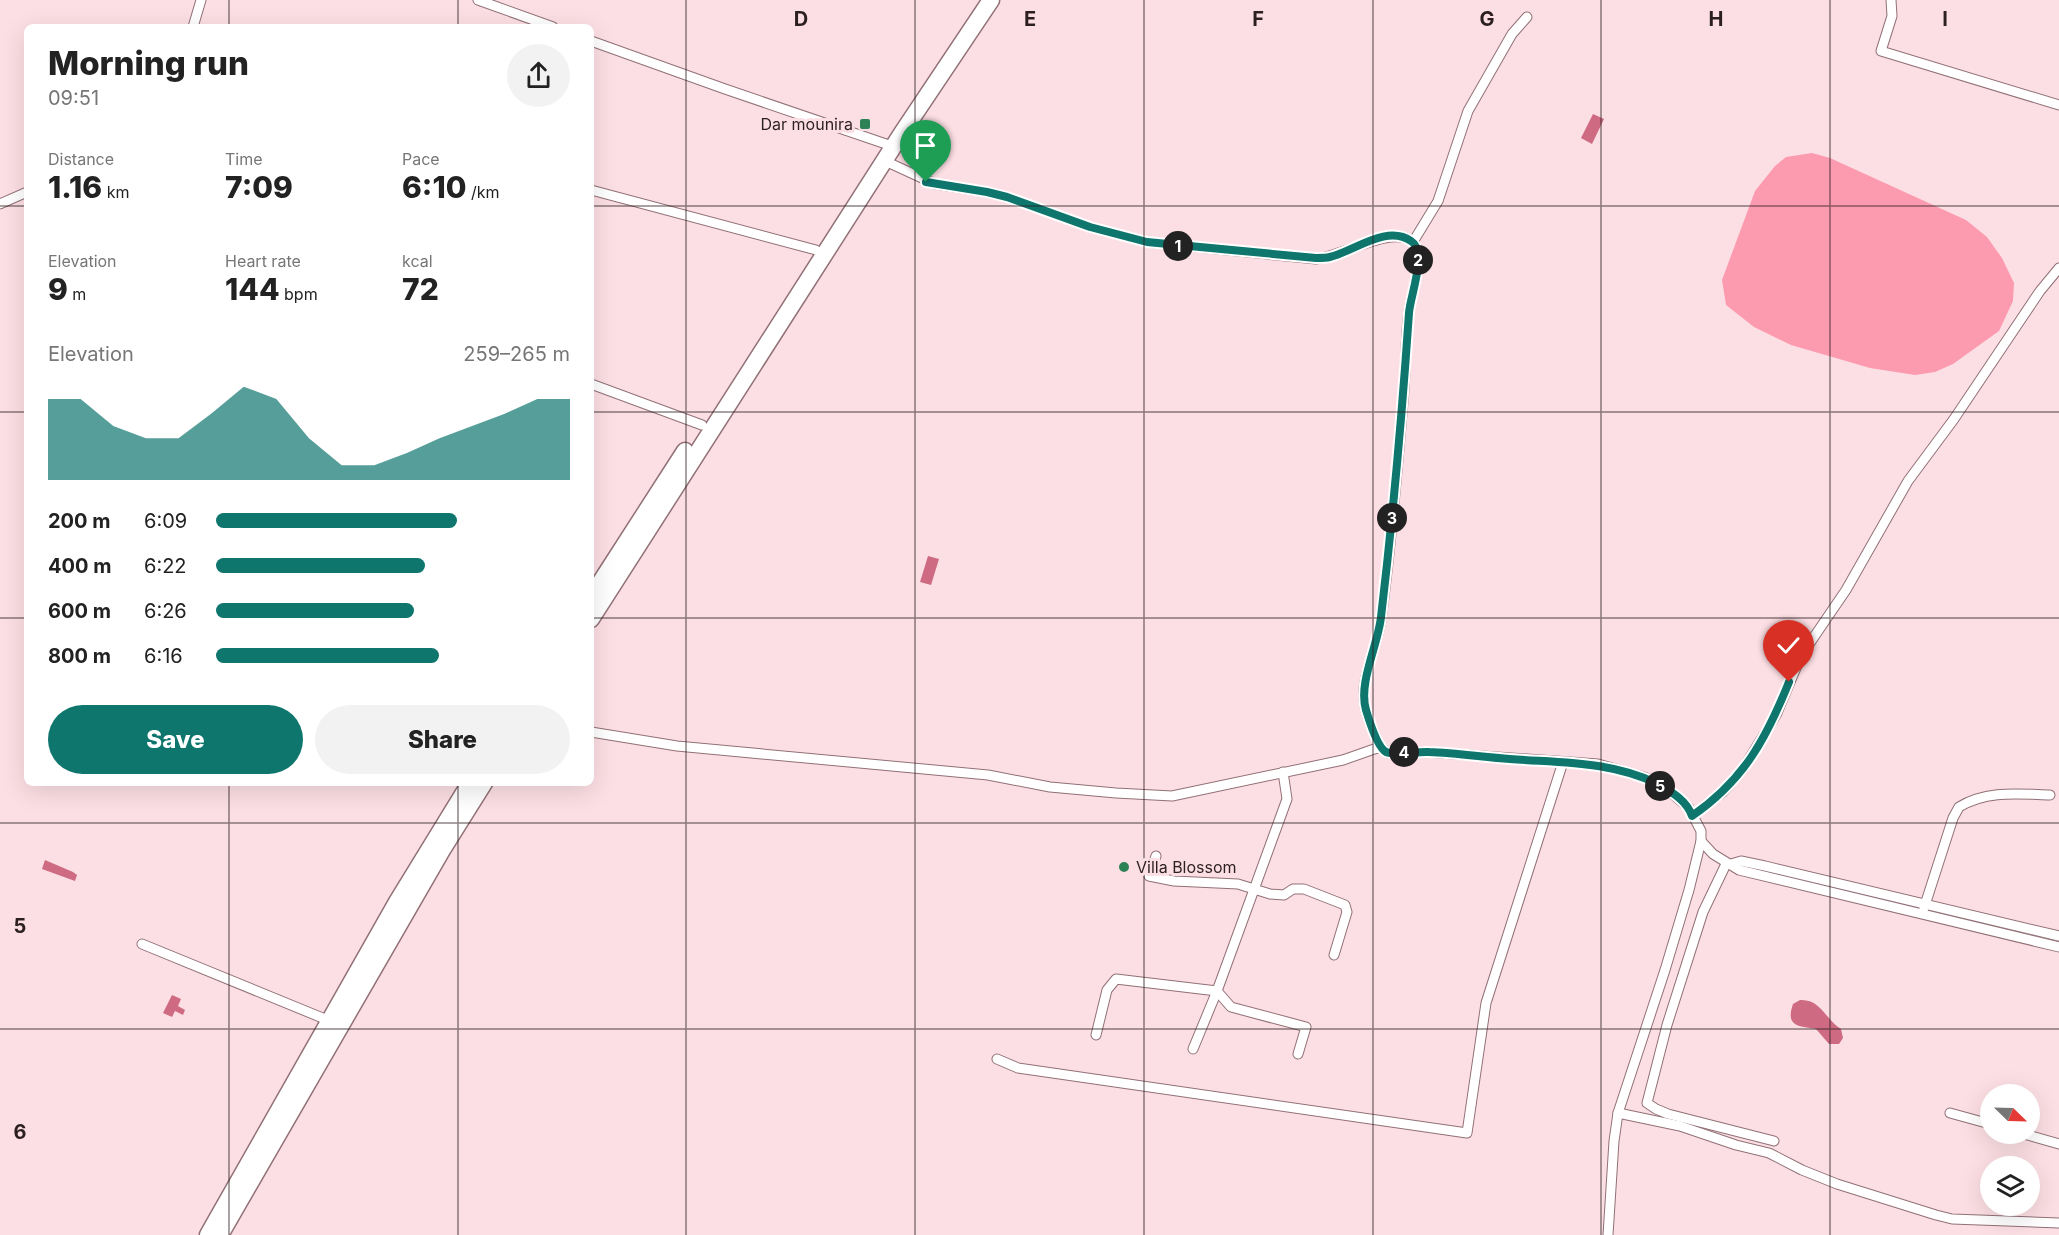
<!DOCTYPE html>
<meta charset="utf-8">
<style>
body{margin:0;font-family:Inter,sans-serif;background:#f2f2f2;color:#222;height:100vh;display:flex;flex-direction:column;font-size:22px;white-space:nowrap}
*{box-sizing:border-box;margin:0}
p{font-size:20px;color:#767676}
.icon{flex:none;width:33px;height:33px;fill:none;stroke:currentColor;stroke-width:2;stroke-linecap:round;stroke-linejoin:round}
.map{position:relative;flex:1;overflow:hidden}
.sheet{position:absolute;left:24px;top:24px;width:570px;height:762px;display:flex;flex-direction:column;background:#fff;border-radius:9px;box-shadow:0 6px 24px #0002}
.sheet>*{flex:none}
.needle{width:39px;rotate:113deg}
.buttons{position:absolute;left:1980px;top:1084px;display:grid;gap:12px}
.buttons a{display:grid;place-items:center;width:60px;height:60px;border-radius:50%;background:#fff;box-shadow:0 6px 24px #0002;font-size:30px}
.pin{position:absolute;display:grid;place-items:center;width:51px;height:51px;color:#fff;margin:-62px -26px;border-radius:50% 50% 50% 0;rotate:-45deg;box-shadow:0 0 6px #0007}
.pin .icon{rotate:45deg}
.km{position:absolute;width:30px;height:30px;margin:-15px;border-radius:50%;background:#222;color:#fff;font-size:16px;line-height:30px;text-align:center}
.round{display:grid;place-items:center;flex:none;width:63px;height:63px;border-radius:32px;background:#f2f2f2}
.headline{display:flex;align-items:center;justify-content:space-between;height:102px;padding:0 24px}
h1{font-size:33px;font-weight:800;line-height:45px}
.metrics{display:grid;grid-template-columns:repeat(3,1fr);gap:9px;height:102px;padding:6px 24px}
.metrics div{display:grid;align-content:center}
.metrics b{font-size:30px;font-weight:800}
.metrics small{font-size:16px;font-weight:400}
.metrics p{font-size:16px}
.chart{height:168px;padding:12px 24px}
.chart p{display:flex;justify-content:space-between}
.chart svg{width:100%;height:108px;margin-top:6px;fill:#0f766e;opacity:.7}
.action{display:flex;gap:12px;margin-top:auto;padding:12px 24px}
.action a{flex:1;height:69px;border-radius:36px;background:#0f766e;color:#fff;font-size:24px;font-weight:800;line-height:69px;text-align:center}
.action a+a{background:#f2f2f2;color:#222}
ul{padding:0 24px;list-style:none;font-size:20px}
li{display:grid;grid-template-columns:96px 72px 1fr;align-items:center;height:45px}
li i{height:15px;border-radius:8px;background:#0f766e}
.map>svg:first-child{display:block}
.green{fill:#fc9baf}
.water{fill:#ce6b82}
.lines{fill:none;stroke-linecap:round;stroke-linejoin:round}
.street-casing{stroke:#917076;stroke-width:11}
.highway-casing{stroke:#917076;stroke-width:19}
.street{stroke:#fff;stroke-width:9}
.highway{stroke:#fff;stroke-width:16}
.route-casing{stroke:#fff;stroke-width:12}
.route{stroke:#0f766e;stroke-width:8}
.grid{fill:none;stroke:#2c1f21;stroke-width:1.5;stroke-opacity:0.55}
.poi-dot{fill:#2d8255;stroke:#fcdfe4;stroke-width:2}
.labels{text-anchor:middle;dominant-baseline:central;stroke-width:6;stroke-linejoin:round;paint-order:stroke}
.poi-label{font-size:16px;fill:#2c1f21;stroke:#fcdfe4;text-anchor:end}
.grid-label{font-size:20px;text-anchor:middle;font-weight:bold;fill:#2c1f21;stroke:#fcdfe4;stroke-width:6;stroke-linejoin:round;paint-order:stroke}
</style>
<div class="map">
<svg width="2059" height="1235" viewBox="0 0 2059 1235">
<rect width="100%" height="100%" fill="#fcdfe4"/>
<!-- green -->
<polygon class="green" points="1812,153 1830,158 1966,220 1987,237 2002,258 2014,283 2013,301 1999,331 1953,364 1935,372 1915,375 1870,368 1791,345 1754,327 1726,305 1722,280 1755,191 1775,166 1786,157"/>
<!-- water -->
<g class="water">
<polygon points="1593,114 1604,119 1592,144 1581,138"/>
<polygon points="928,556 939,559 931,585 920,582"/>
<polygon points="45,860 73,872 77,875 75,881 42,869"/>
<polygon points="172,995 181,999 178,1006 185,1010 183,1015 175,1011 172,1017 163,1013"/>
<path d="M1800 1000C1821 999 1825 1019 1841 1029L1843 1038 1839 1044H1829L1816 1029C1799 1026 1785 1027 1793 1004Z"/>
</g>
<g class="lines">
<defs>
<g id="street">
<polyline points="478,0 553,27"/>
<polyline points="1891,0 1892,16 1881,51 2059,105"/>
<polyline points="193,27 201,0"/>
<polyline points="591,41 725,89 886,144"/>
<path d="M885 161 935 184 987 192 1007 197 1090 227 1147 242 1316 259C1342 256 1391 226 1412 241 1427 253 1411 294 1409 311 1405 341 1406 372 1403 402 1397 474 1391 547 1381 620 1378 643 1361 679 1364 699 1365 715 1374 732 1380 747"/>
<polyline points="591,190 816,250"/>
<polyline points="0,204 27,192"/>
<polyline points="1413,242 1438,201 1468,111 1512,34 1527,17"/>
<polyline points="591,384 702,425"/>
<polyline points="591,732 677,746 988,775 1050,787 1116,793 1172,796 1343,760 1380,747 1388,753 1425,752 1598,764 1644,777 1666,788 1689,808 1701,831 1701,841 1689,890 1665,970 1618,1113"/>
<polyline points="1692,816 1723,792 1743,769 1776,715 1801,656 1846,590 1908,481 1954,419 2040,291 2059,268"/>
<polyline points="1701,841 1713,854 1739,870 2059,947"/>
<polyline points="1156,856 1149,876 1174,881 1238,884 1270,894 1284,895 1293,889 1304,889 1345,905 1347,912 1334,955"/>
<polyline points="1726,864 1703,912 1667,1025 1647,1103 1656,1109 1668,1114 1774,1141"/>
<polyline points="1731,864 1741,861 1765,866 2059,936"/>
<path d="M1924 908 1953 818 1959 807C1987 790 2018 794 2050 795"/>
<polyline points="142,944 330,1021"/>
<polyline points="1096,1035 1107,990 1116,979 1217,991 1231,1007 1306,1027 1298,1054"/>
<polyline points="1193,1049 1217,991 1287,799 1283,772"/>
<polyline points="997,1059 1018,1068 1467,1133 1486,1003 1563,762"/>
<polyline points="1950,1113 1990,1124"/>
<polyline points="2024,1134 2059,1144"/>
<polyline points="1608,1235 1614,1141 1618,1113 1680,1126 1736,1145 1769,1153 1802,1170 1837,1184 1936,1215 1952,1219 2059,1223"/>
</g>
<g id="highway">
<polyline points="591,597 685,451"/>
<polyline points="591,619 902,133 991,0"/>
<polyline points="208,1235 397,902 470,783"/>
<polyline points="220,1235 442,850 484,783"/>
</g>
</defs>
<!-- street casing -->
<use href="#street" class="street-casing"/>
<!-- highway casing -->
<use href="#highway" class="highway-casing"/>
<!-- street -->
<use href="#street" class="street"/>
<!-- highway -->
<use href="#highway" class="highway"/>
</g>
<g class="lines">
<defs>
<path id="route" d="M926 182 987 192 1007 197 1090 227 1147 242 1316 258C1321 258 1326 258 1330 257 1354 251 1387 224 1411 241 1428 252 1410 296 1409 313 1402 415 1393 516 1381 617 1378 645 1358 683 1366 710 1369 720 1377 747 1386 752 1395 756 1418 751 1429 752 1456 753 1483 757 1510 759 1561 763 1611 761 1658 784 1672 792 1687 801 1692 816 1744 780 1766 739 1789 682"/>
</defs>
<!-- route casing -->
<use href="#route" class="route-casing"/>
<!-- route -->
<use href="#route" class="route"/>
</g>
<!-- grid -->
<path class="grid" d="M229 0V27M458 0V27M686 0V1235M915 0V1235M1144 0V1235M1373 0V1235M1601 0V1235M1830 0V1235M0 206H27M591 206H2059M0 412H27M591 412H2059M0 618H27M591 618H2059M229 783V1235M458 783V1235M0 823H2059M0 1029H2059"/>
<!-- markers -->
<g class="poi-dot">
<rect x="859" y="118" width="12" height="12" rx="3"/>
<circle cx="1124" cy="867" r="6"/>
</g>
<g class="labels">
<!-- poi labels -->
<g class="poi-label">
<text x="853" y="124">Dar mounira</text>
<text x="1136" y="867" text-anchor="start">Villa Blossom</text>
</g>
</g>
<g class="grid-label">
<text x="801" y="26">D</text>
<text x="1030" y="26">E</text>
<text x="1258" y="26">F</text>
<text x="1487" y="26">G</text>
<text x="1716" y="26">H</text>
<text x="1945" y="26">I</text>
<text x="20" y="933">5</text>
<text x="20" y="1139">6</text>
</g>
</svg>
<div class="buttons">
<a><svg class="needle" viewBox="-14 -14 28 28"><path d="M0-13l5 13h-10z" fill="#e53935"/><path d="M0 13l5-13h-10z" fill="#767676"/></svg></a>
<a><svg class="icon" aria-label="layers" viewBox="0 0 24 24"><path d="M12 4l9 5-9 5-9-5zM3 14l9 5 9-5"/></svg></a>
</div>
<div class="pin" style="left:926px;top:182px;background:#1e9e55"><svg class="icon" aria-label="arrive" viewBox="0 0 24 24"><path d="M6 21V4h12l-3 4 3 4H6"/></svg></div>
<div class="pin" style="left:1789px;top:682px;background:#d93025"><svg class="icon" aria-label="check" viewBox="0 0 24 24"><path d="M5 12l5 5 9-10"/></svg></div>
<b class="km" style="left:1178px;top:246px">1</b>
<b class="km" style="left:1418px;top:260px">2</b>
<b class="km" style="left:1392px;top:518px">3</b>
<b class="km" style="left:1404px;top:752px">4</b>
<b class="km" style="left:1660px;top:786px">5</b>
<section class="sheet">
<div class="headline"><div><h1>Morning run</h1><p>09:51</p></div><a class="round"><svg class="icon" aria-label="share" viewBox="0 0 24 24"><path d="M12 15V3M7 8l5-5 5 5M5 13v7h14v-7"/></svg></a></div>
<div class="metrics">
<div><p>Distance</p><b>1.16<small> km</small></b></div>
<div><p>Time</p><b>7:09</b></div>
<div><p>Pace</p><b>6:10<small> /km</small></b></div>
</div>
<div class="metrics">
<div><p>Elevation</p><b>9<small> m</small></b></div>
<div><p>Heart rate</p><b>144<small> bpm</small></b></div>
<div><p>kcal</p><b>72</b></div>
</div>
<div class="chart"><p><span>Elevation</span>259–265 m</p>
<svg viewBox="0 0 160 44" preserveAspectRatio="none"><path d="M0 44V11L10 11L20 22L30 27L40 27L50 17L60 6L70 11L80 27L90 38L100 38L110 33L120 27L130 22L140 17L150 11L160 11V44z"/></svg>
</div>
<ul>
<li><b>200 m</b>6:09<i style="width:68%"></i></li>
<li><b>400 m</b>6:22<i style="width:59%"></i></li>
<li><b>600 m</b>6:26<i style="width:56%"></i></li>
<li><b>800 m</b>6:16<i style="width:63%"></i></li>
</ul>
<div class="action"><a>Save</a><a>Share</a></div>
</section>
</div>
